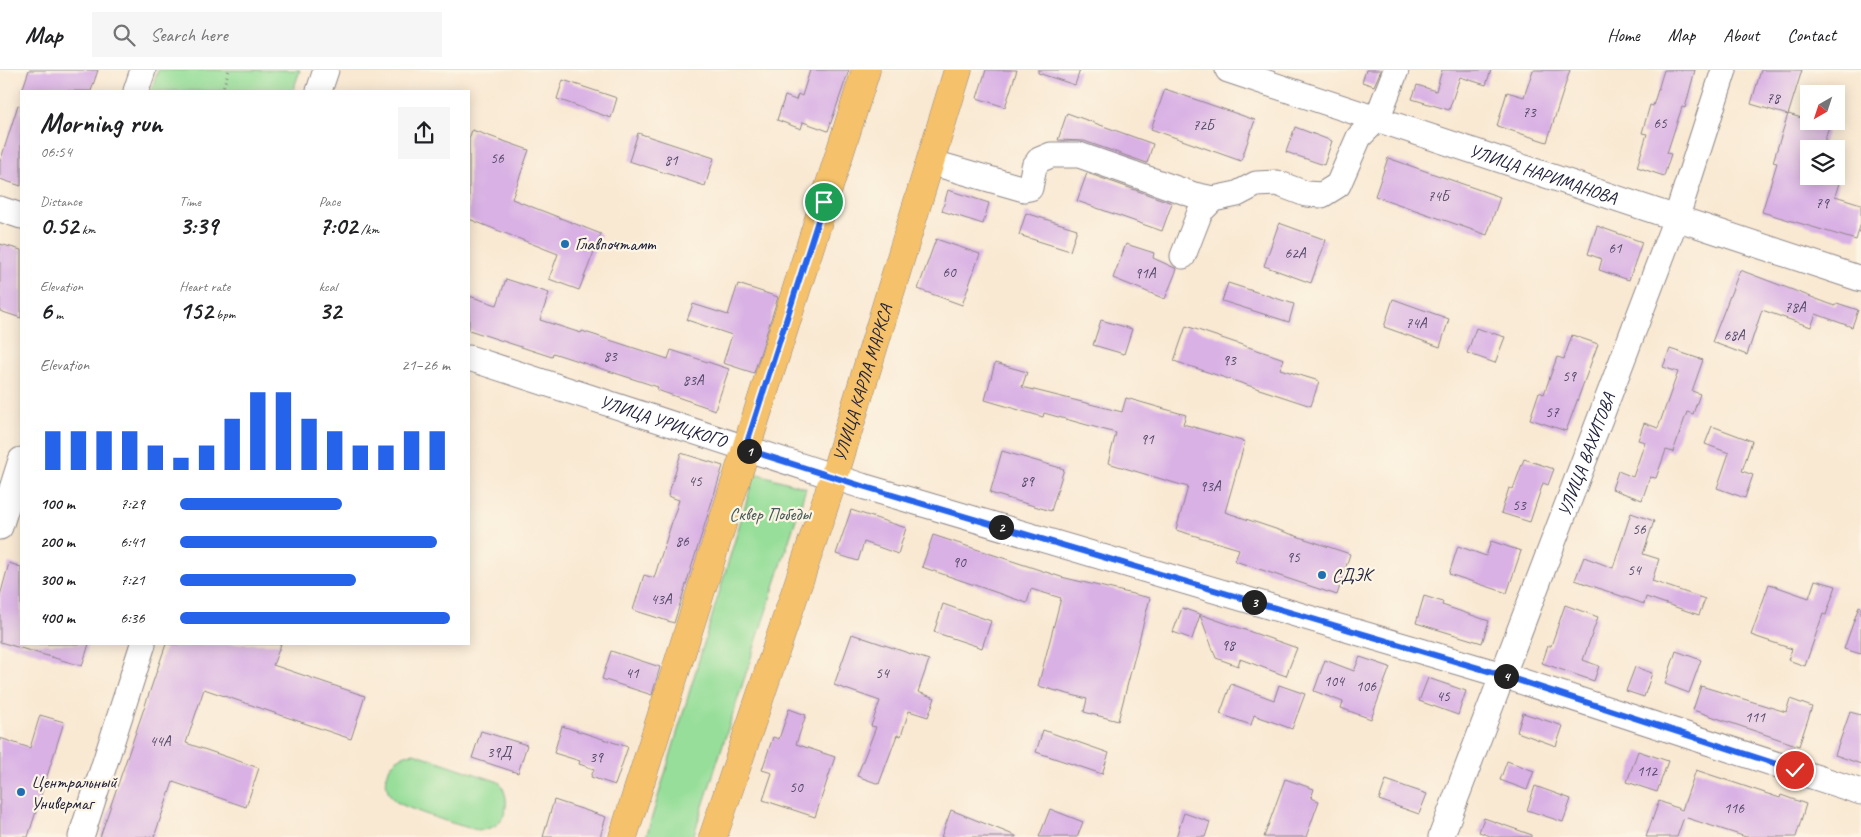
<!DOCTYPE html>
<meta charset="utf-8">
<style>
body{margin:0;font-family:Caveat,sans-serif;background:#f6f6f6;color:#202124;height:100vh;display:flex;flex-direction:column;font-size:19px;white-space:nowrap}
*{box-sizing:border-box;margin:0}
p{font-size:16px;color:#757577}
.icon{flex:none;width:28px;height:28px;fill:none;stroke:currentColor;stroke-width:2;stroke-linecap:round;stroke-linejoin:round}
.map{position:relative;flex:1;overflow:hidden}
.side{position:absolute;left:20px;top:20px;width:450px;height:555px;display:flex;flex-direction:column;background:#fff;border-radius:0px;box-shadow:0 2px 12px #0003}
.side>*{flex:none}
.needle{width:32px;rotate:219deg}
.tools{position:absolute;left:1800px;top:15px;display:grid;gap:10px}
.tools a{display:grid;place-items:center;width:45px;height:45px;border-radius:0px;background:#fff;box-shadow:0 2px 12px #0003;font-size:25px}
.pin{position:absolute;display:grid;place-items:center;width:42px;height:42px;color:#fff;margin:-21px;border:2px solid #fff;border-radius:50%;box-shadow:0 1px 5px #0007}
.km{position:absolute;width:25px;height:25px;margin:-12px;border-radius:50%;background:#222;color:#fff;font-size:14px;line-height:25px;text-align:center}
.round{display:grid;place-items:center;flex:none;width:52px;height:52px;border-radius:0px;background:#f6f6f6}
.overview{display:flex;align-items:center;justify-content:space-between;height:85px;padding:0 20px}
h1{font-size:28px;font-weight:800;line-height:38px}
.figures{display:grid;grid-template-columns:repeat(3,1fr);gap:8px;height:85px;padding:5px 20px}
.figures div{display:grid;align-content:center}
.figures b{font-size:25px;font-weight:800}
.figures small{font-size:14px;font-weight:400}
.figures p{font-size:14px}
.chart{height:140px;padding:10px 20px}
.chart p{display:flex;justify-content:space-between}
.chart svg{width:100%;height:90px;margin-top:5px;stroke:#2563eb;stroke-width:6}
ul{padding:0 20px;list-style:none;font-size:16px}
li{display:grid;grid-template-columns:80px 60px 1fr;align-items:center;height:38px}
li i{height:12px;border-radius:6px;background:#2563eb}
header{display:flex;align-items:center;gap:30px;box-sizing:border-box;height:70px;padding:0 25px;background:#fff;border-bottom:1px solid #e0e0e0}
header strong{font-size:24px}
nav{display:flex;gap:28px;margin-inline-start:auto;font-size:18px}
.search{width:350px;height:45px;background:#f6f6f6;display:flex;align-items:center;gap:12px;box-sizing:border-box;padding:0 18px;border-radius:0px;color:#757577;font-size:19px}
.map>svg:first-child{display:block}
.green{fill:#96de99;stroke:#5c806a}
.building{fill:#d9b1e5}
.lines{fill:none;stroke-linecap:round;stroke-linejoin:round}
.minor-casing{stroke:#8e8687;stroke-width:27}
.major-casing{stroke:#8e8687;stroke-width:29}
.path{stroke:#8e8687;stroke-width:3;stroke-dasharray:1 4;stroke-linecap:butt}
.minor{stroke:#fff;stroke-width:25}
.major{stroke:#f5c16b;stroke-width:28}
.route-casing{stroke:#fff;stroke-width:10}
.route{stroke:#2563eb;stroke-width:6}
.poi-dot{fill:#1f6fb2;stroke:#fcf5e5;stroke-width:2}
.labels{text-anchor:middle;dominant-baseline:central;stroke-width:4.5;stroke-linejoin:round;paint-order:stroke}
.number-label{font-size:15px;fill:#504666}
.street-label{font-size:18px;fill:#22223b;stroke:#fcf5e5}
.poi-label{font-size:18px;fill:#22223b;stroke:#fcf5e5;text-anchor:start}
.park-label{font-size:18px;fill:#455a57;stroke:#fcf5e5}
</style>
<header>
<strong>Map</strong>
<div class="search"><svg class="icon" aria-label="search" viewBox="0 0 24 24"><circle cx="10" cy="10" r="6"/><path d="M15 15l6 6"/></svg>Search here</div>
<nav><a>Home</a><a>Map</a><a>About</a><a>Contact</a></nav>
</header>
<div class="map">
<svg width="1861" height="767" viewBox="0 0 1861 767">
<rect width="100%" height="100%" fill="#fcf5e5"/>
<filter id="ink" filterUnits="userSpaceOnUse"><feTurbulence type="fractalNoise" baseFrequency=".02" numOctaves="2"/><feDisplacementMap in="SourceGraphic" scale="10" xChannelSelector="R" yChannelSelector="G"/><feConvolveMatrix kernelMatrix="1 2 1 2 8 2 1 2 1" color-interpolation-filters="sRGB"/></filter>
<filter id="wash" filterUnits="userSpaceOnUse"><feTurbulence type="fractalNoise" baseFrequency=".0096" numOctaves="4" result="noise"/><feDisplacementMap in="SourceGraphic" scale="20" xChannelSelector="R" yChannelSelector="G"/><feGaussianBlur stdDeviation="1.12" result="paint"/><feColorMatrix in="noise" values="0 0 0 0 0 0 0 0 0 0 0 0 0 0 0 0 0 1.4 0 .05"/><feComposite in="paint" operator="in"/></filter>
<g filter="url(#wash)">
<rect width="100%" height="100%" fill="#f9e9d3"/>
<!-- green -->
<g class="green">
<polygon points="158,0 300,0 293,21 151,21"/>
<polygon points="755,403 806,418 693,767 646,767"/>
<path d="M414 683 499 712C513 730 507 759 480 760 470 760 400 737 394 730 387 723 384 712 388 702 392 690 402 685 414 683Z"/>
</g>
<g id="blocks">
<!-- building -->
<g class="building">
<polygon points="29,0 98,0 91,21 22,21"/>
<polygon points="810,0 849,0 828,61 803,52 801,59 777,50 785,26 796,30 798,24 802,26"/>
<polygon points="986,0 1017,0 1005,37 977,28"/>
<polygon points="1038,0 1080,0 1075,15 1038,3"/>
<polygon points="1366,0 1381,0 1374,16 1362,12"/>
<polygon points="1442,0 1491,0 1486,15 1460,7 1449,40 1412,29 1417,15 1436,21"/>
<polygon points="1533,0 1570,0 1547,72 1497,56 1507,22 1524,27"/>
<polygon points="1664,0 1695,0 1685,38 1682,37 1667,83 1671,84 1664,106 1637,97 1647,64 1642,63 1650,35 1653,36"/>
<polygon points="1761,0 1802,0 1788,45 1751,34"/>
<polygon points="563,10 617,28 611,48 557,29"/>
<polygon points="1165,19 1255,50 1241,91 1151,59"/>
<polygon points="18,35 21,36 21,116 0,109 0,92"/>
<polygon points="1067,43 1153,74 1147,93 1084,71 1058,70"/>
<polygon points="1788,44 1829,56 1823,76 1815,73 1813,79 1809,79 1809,106 1818,106 1839,113 1835,126 1861,134 1861,153 1856,170 1762,142 1777,93 1773,92"/>
<polygon points="1295,57 1332,71 1324,95 1286,82"/>
<polygon points="472,60 529,80 512,129 601,164 579,220 549,209 558,184 469,149 469,69"/>
<polygon points="638,63 714,88 705,116 629,91"/>
<polygon points="1388,88 1500,127 1487,165 1375,126"/>
<polygon points="1087,103 1172,133 1162,161 1077,131"/>
<polygon points="948,120 989,133 983,154 942,141"/>
<polygon points="1026,143 1077,159 1070,181 1019,165"/>
<polygon points="1279,153 1326,170 1311,213 1264,196"/>
<polygon points="1597,156 1642,172 1629,210 1599,200 1602,189 1588,184"/>
<polygon points="936,169 980,184 962,235 918,219"/>
<polygon points="0,174 21,180 21,248 0,241"/>
<polygon points="1126,174 1154,183 1153,188 1177,199 1165,229 1113,208"/>
<polygon points="1740,200 1835,236 1837,233 1858,240 1852,257 1816,244 1811,257 1762,240 1747,285 1712,272"/>
<polygon points="506,209 549,223 540,250 581,263 582,261 668,289 671,280 729,299 715,340 657,320 658,317 553,283 552,287 469,260 469,226 497,235"/>
<polygon points="1228,213 1294,234 1289,252 1222,231"/>
<polygon points="738,214 778,227 754,303 723,293 732,265 687,250 693,234 728,245"/>
<polygon points="1393,229 1449,249 1440,277 1384,257"/>
<polygon points="1101,250 1132,259 1124,284 1093,275"/>
<polygon points="1186,256 1284,289 1280,299 1319,311 1311,336 1174,291"/>
<polygon points="1476,258 1505,267 1495,293 1467,283"/>
<polygon points="1572,265 1598,274 1566,361 1530,349 1539,322 1544,324 1557,287 1564,289"/>
<polygon points="1670,279 1703,290 1692,321 1700,324 1693,344 1687,342 1673,382 1666,380 1656,408 1650,407 1642,430 1612,419 1618,401 1633,407 1645,372 1638,370 1644,353 1658,358 1678,302 1663,297"/>
<polygon points="995,293 1027,302 1022,317 1122,342 1126,328 1186,345 1183,354 1245,372 1225,442 1350,484 1337,525 1235,491 1239,479 1176,460 1188,417 1108,393 1116,363 1044,343 1043,347 985,330"/>
<polygon points="1712,356 1752,371 1742,401 1753,405 1745,428 1717,418 1729,383 1705,374"/>
<polygon points="1002,381 1064,399 1051,441 990,423"/>
<polygon points="681,383 723,396 674,553 633,540 644,505 654,508 679,430 668,426"/>
<polygon points="1524,389 1554,399 1548,415 1543,413 1530,452 1501,443 1509,418 1513,419"/>
<polygon points="851,440 906,458 898,484 864,472 858,491 836,484"/>
<polygon points="1631,443 1654,451 1643,484 1659,489 1652,511 1705,529 1699,545 1646,527 1644,534 1575,510 1584,487 1613,498"/>
<polygon points="933,465 1061,507 1150,528 1118,651 1084,642 1087,629 1038,616 1061,528 1031,519 1027,533 922,497"/>
<polygon points="1491,471 1521,481 1507,523 1449,504 1458,476 1486,486"/>
<polygon points="9,493 21,497 21,574 89,574 82,596 0,572 0,526"/>
<polygon points="1815,510 1836,516 1826,545 1823,544 1805,596 1788,590 1792,579 1751,565 1769,514 1809,528"/>
<polygon points="1424,526 1443,532 1442,535 1489,551 1482,573 1416,553"/>
<polygon points="943,534 991,551 982,578 934,562"/>
<polygon points="1565,535 1598,547 1583,590 1599,596 1594,611 1542,593 1548,576 1551,576"/>
<polygon points="1859,536 1861,537 1861,584 1844,579"/>
<polygon points="1182,538 1297,578 1286,606 1240,589 1238,596 1216,588 1200,545 1192,569 1173,562"/>
<polygon points="852,564 929,590 918,622 935,628 928,647 909,641 901,666 897,665 879,714 857,706 876,657 871,656 880,631 834,615"/>
<polygon points="166,574 281,574 273,595 365,626 351,669 204,619 186,673 259,698 246,737 173,712 154,767 100,767"/>
<polygon points="611,581 660,597 652,625 602,609"/>
<polygon points="1676,581 1701,590 1689,623 1665,614"/>
<polygon points="1360,587 1390,597 1371,649 1341,638 1343,632 1314,621 1325,590 1354,601"/>
<polygon points="1635,597 1652,603 1644,627 1626,621"/>
<polygon points="1428,608 1466,621 1458,645 1419,631"/>
<polygon points="1231,614 1274,630 1279,615 1305,624 1292,659 1254,645 1251,655 1220,644"/>
<polygon points="1701,616 1786,642 1790,629 1812,637 1799,676 1693,640"/>
<polygon points="789,639 806,645 796,674 835,687 815,747 763,730 772,703 762,700 773,667 779,669"/>
<polygon points="1850,642 1861,645 1861,694 1835,685"/>
<polygon points="1523,643 1563,656 1556,676 1517,662"/>
<polygon points="40,645 64,652 28,767 0,767 0,668 30,678"/>
<polygon points="562,656 628,677 615,715 591,707 594,699 579,694 580,691 554,683"/>
<polygon points="1043,660 1109,683 1102,704 1036,682"/>
<polygon points="481,661 527,675 518,703 472,688"/>
<polygon points="1638,681 1668,691 1657,722 1627,712"/>
<polygon points="1507,691 1534,701 1527,720 1500,710"/>
<polygon points="1696,700 1780,728 1781,725 1806,734 1796,767 1746,767 1684,747 1677,767 1646,767 1659,731 1682,740"/>
<polygon points="1285,709 1314,719 1311,728 1319,731 1306,767 1264,767"/>
<polygon points="1386,710 1427,724 1419,744 1379,730"/>
<polygon points="1535,716 1571,729 1563,752 1527,740"/>
<polygon points="554,730 606,747 600,767 543,767"/>
<polygon points="1050,739 1083,752 1077,767 1039,767"/>
<polygon points="951,740 1016,766 1016,767 941,767"/>
<polygon points="1184,743 1210,752 1205,767 1176,767"/>
<polygon points="1484,748 1532,765 1532,767 1493,767 1479,762"/>
</g>
</g>
</g>
<g filter="url(#ink)">
<use href="#blocks" fill-opacity="0" stroke="#8e8687" stroke-width="1"/>
<g class="lines">
<defs>
<g id="minor">
<path id="s1" d="M1228 0 1861 209"/>
<polyline points="136,21 143,0"/>
<polyline points="319,21 326,0"/>
<polyline points="930,92 1024,119 1030,118 1034,97 1039,90 1051,85 1079,85 1194,125 1213,129"/>
<polyline points="0,139 21,146"/>
<polyline points="1183,186 1200,142 1213,129 1237,124 1256,114 1277,113 1306,124 1322,125 1338,115 1359,67 1377,49 1396,0"/>
<path id="s2" d="M469 288 862 416 1502 605 1861 722"/>
<polyline points="0,457 21,390"/>
<polyline points="81,767 143,574"/>
<path id="s3" d="M1441 767 1677 146 1724 0"/>
</g>
<g id="major">
<polyline points="623,767 866,0"/>
<path id="s4" d="M713 767 834 407 958 0"/>
</g>
</defs>
<!-- minor casing -->
<use href="#minor" class="minor-casing"/>
<!-- major casing -->
<use href="#major" class="major-casing"/>
<!-- path -->
<polyline class="path" points="222,21 229,0"/>
<!-- minor -->
<use href="#minor" class="minor"/>
<!-- major -->
<use href="#major" class="major"/>
</g>
</g>
<g class="lines" filter="url(#ink)">
<defs>
<polyline id="route" points="824,132 745,379 862,416 1502,605 1795,700"/>
</defs>
<!-- route casing -->
<use href="#route" class="route-casing"/>
<!-- route -->
<use href="#route" class="route"/>
</g>
<!-- markers -->
<g class="poi-dot">
<circle cx="565" cy="174" r="5"/>
<circle cx="1322" cy="505" r="5"/>
<circle cx="21" cy="722" r="5"/>
</g>
<g class="labels">
<!-- number labels -->
<g class="number-label">
<text x="1773" y="28">78</text>
<text x="1529" y="42">73</text>
<text x="1660" y="53">65</text>
<text x="1203" y="55">72Б</text>
<text x="497" y="88">56</text>
<text x="671" y="90">81</text>
<text x="1438" y="126">74Б</text>
<text x="1822" y="133">79</text>
<text x="1615" y="178">61</text>
<text x="1295" y="183">62А</text>
<text x="949" y="202">60</text>
<text x="1145" y="203">91А</text>
<text x="1795" y="237">78А</text>
<text x="1416" y="253">74А</text>
<text x="1734" y="265">68А</text>
<text x="610" y="286">83</text>
<text x="1229" y="290">93</text>
<text x="1569" y="306">59</text>
<text x="693" y="310">83А</text>
<text x="1552" y="342">57</text>
<text x="1147" y="369">91</text>
<text x="695" y="411">45</text>
<text x="1027" y="411">89</text>
<text x="1210" y="416">93А</text>
<text x="1519" y="435">53</text>
<text x="1639" y="459">56</text>
<text x="682" y="471">86</text>
<text x="1293" y="487">95</text>
<text x="959" y="492">90</text>
<text x="1634" y="500">54</text>
<text x="661" y="529">43А</text>
<text x="1228" y="575">98</text>
<text x="632" y="603">41</text>
<text x="882" y="603">54</text>
<text x="1334" y="611">104</text>
<text x="1366" y="616">106</text>
<text x="1443" y="626">45</text>
<text x="1755" y="647">111</text>
<text x="160" y="671">44А</text>
<text x="499" y="682">39Д</text>
<text x="596" y="687">39</text>
<text x="1647" y="701">112</text>
<text x="796" y="717">50</text>
<text x="1734" y="738">116</text>
</g>
<!-- street labels -->
<g class="street-label">
<text stroke="none"><textPath href="#s1" startOffset="332">УЛИЦА НАРИМАНОВА</textPath></text>
<text stroke="none"><textPath href="#s4" startOffset="478">УЛИЦА КАРЛА МАРКСА</textPath></text>
<text stroke="none"><textPath href="#s2" startOffset="204">УЛИЦА УРИЦКОГО</textPath></text>
<text stroke="none"><textPath href="#s3" startOffset="409">УЛИЦА ВАХИТОВА</textPath></text>
</g>
<!-- poi labels -->
<g class="poi-label">
<text x="575" y="174">Главпочтамт</text>
<text x="1332" y="505">СДЭК</text>
<text x="31" y="712">Центральный<tspan x="31" dy="21">Универмаг</tspan></text>
</g>
<!-- park labels -->
<g class="park-label">
<text x="770" y="444">Сквер Победы</text>
</g>
</g>
</svg>
<div class="tools">
<a><svg class="needle" viewBox="-14 -14 28 28"><path d="M0-13l5 13h-10z" fill="#e53935"/><path d="M0 13l5-13h-10z" fill="#757577"/></svg></a>
<a><svg class="icon" aria-label="layers" viewBox="0 0 24 24"><path d="M12 4l9 5-9 5-9-5zM3 14l9 5 9-5"/></svg></a>
</div>
<div class="pin" style="left:824px;top:132px;background:#1e9e55"><svg class="icon" aria-label="arrive" viewBox="0 0 24 24"><path d="M6 21V4h12l-3 4 3 4H6"/></svg></div>
<div class="pin" style="left:1795px;top:700px;background:#d93025"><svg class="icon" aria-label="check" viewBox="0 0 24 24"><path d="M5 12l5 5 9-10"/></svg></div>
<b class="km" style="left:749px;top:381px">1</b>
<b class="km" style="left:1001px;top:457px">2</b>
<b class="km" style="left:1254px;top:532px">3</b>
<b class="km" style="left:1506px;top:606px">4</b>
<section class="side">
<div class="overview"><div><h1>Morning run</h1><p>06:54</p></div><a class="round"><svg class="icon" aria-label="share" viewBox="0 0 24 24"><path d="M12 15V3M7 8l5-5 5 5M5 13v7h14v-7"/></svg></a></div>
<div class="figures">
<div><p>Distance</p><b>0.52<small> km</small></b></div>
<div><p>Time</p><b>3:39</b></div>
<div><p>Pace</p><b>7:02<small> /km</small></b></div>
</div>
<div class="figures">
<div><p>Elevation</p><b>6<small> m</small></b></div>
<div><p>Heart rate</p><b>152<small> bpm</small></b></div>
<div><p>kcal</p><b>32</b></div>
</div>
<div class="chart"><p><span>Elevation</span>21–26 m</p>
<svg viewBox="0 0 160 44" preserveAspectRatio="none"><path d="M5 44V25M15 44V25M25 44V25M35 44V25M45 44V32M55 44V38M65 44V32M75 44V19M85 44V6M95 44V6M105 44V19M115 44V25M125 44V32M135 44V32M145 44V25M155 44V25"/></svg>
</div>
<ul>
<li><b>100 m</b>7:29<i style="width:60%"></i></li>
<li><b>200 m</b>6:41<i style="width:95%"></i></li>
<li><b>300 m</b>7:21<i style="width:65%"></i></li>
<li><b>400 m</b>6:36<i style="width:100%"></i></li>
</ul>
</section>
</div>
